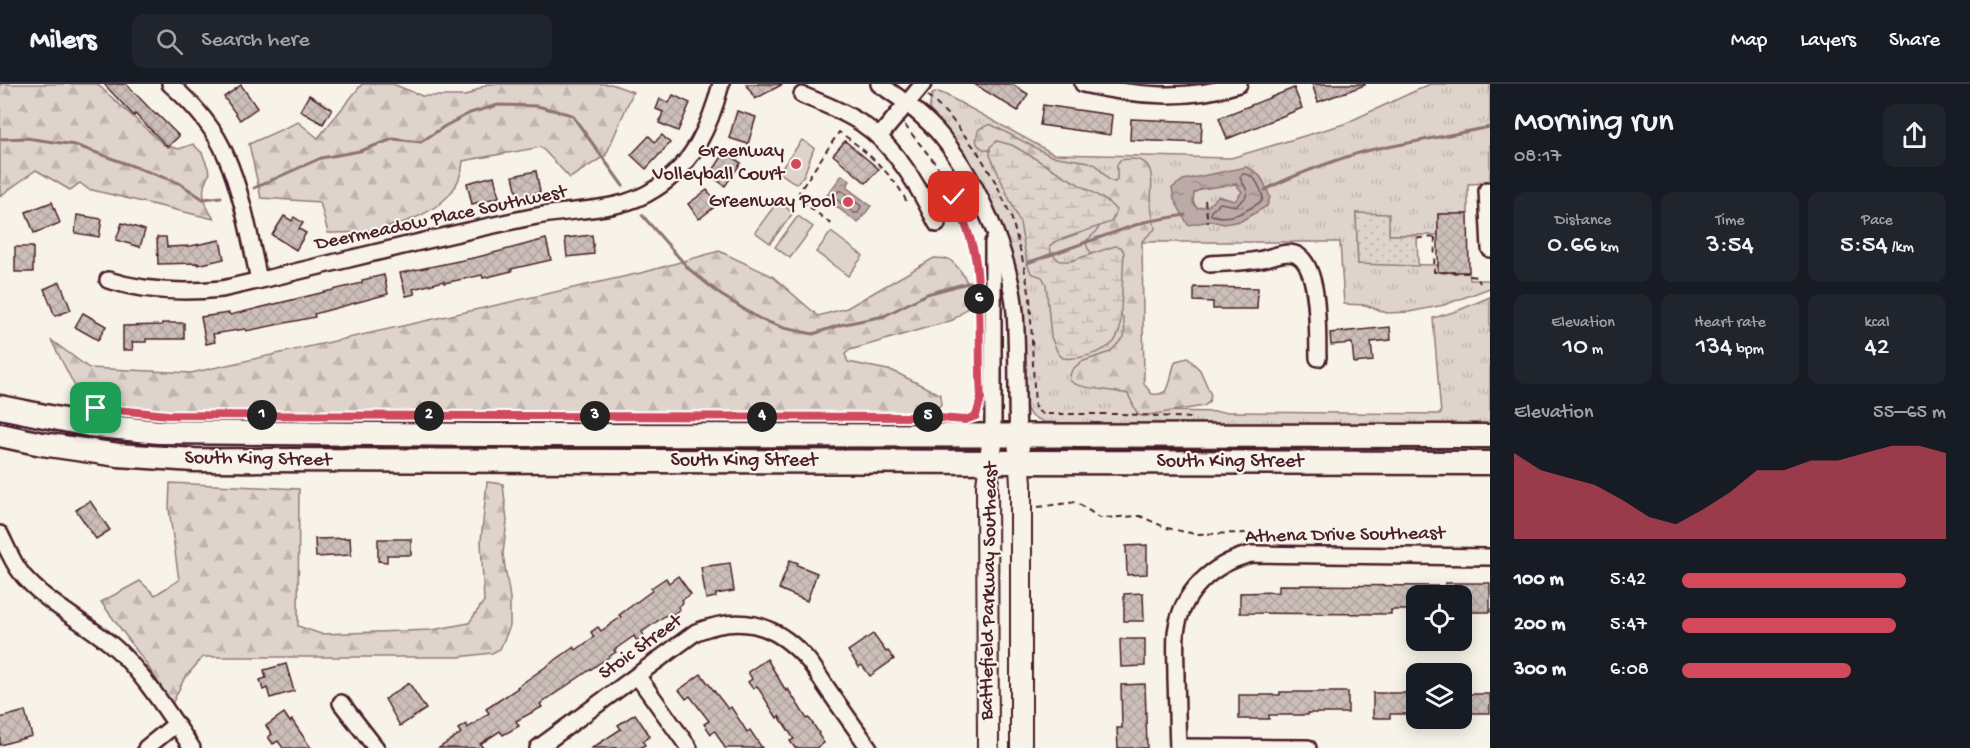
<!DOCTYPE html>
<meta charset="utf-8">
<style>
body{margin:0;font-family:"Gochi Hand",sans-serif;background:#20242c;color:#f1f3f6;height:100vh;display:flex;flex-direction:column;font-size:22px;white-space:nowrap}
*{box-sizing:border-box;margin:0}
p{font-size:20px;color:#9ea1a6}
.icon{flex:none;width:33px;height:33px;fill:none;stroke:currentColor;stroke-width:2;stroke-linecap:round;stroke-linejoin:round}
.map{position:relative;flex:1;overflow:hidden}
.panel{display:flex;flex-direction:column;background:#171b24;width:480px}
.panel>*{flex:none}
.tools{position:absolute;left:1406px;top:501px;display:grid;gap:12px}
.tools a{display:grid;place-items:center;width:66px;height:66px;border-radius:12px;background:#171b24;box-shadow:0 3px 15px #0003;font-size:30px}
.pin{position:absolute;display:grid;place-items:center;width:51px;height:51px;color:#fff;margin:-26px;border-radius:12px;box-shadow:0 3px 9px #0006}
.km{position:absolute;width:30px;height:30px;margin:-15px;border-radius:50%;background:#222;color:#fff;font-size:16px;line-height:30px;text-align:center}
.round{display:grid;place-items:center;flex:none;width:63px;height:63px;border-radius:12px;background:#20242c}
.head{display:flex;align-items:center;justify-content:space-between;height:102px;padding:0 24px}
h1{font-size:33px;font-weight:600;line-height:45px}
.metrics{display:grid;grid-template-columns:repeat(3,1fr);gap:9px;height:102px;padding:6px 24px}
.metrics div{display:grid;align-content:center;border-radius:12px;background:#20242c;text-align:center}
.metrics b{font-size:26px;font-weight:600}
.metrics small{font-size:16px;font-weight:400}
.metrics p{font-size:16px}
.chart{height:168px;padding:12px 24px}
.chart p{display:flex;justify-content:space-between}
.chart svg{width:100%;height:108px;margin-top:6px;fill:#d1495b;opacity:.7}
ul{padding:0 24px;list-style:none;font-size:20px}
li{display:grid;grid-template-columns:96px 72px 1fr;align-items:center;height:45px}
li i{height:15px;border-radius:8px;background:#d1495b}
header{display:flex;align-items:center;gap:36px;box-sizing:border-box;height:84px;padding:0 30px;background:#171b24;border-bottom:2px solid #363941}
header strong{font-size:28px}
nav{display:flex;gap:33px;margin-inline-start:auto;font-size:21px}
.search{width:420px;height:54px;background:#20242c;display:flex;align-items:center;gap:15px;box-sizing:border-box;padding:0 21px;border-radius:12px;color:#9ea1a6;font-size:22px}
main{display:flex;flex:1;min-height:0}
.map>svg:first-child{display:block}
.grass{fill:url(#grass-tufts);stroke:#947a7c;stroke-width:1.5}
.forest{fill:url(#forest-firs);stroke:#947a7c;stroke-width:1.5}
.wetland{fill:url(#wetland-marsh);stroke:#947a7c;stroke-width:1.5}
.park{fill:url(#park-dots);stroke:#947a7c;stroke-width:1.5}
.pitch{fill:#ded4cc;stroke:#947a7c;stroke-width:1.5}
.water{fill:url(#water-ripples);stroke:#8e7275;stroke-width:1.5;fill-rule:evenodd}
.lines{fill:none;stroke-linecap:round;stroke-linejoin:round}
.shore{stroke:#78575d;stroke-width:1.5}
.stream{stroke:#8e7275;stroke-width:3}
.building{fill:url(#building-cross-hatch);stroke:#4a1f2b;stroke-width:1.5}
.minor-casing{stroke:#4a1f2b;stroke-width:20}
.major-casing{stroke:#4a1f2b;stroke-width:24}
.highway-casing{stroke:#4a1f2b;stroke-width:27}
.path{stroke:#4a1f2b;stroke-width:2;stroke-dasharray:6 4.5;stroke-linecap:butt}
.minor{stroke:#f7f3e8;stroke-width:15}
.major{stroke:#f7f3e8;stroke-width:20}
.highway{stroke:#f7f3e8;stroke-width:22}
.route-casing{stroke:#fff;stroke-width:12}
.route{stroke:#d1495b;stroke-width:8}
.poi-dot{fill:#d1495b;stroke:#f7f3e8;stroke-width:2}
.labels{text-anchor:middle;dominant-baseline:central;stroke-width:4.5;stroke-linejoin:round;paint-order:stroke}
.poi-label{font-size:20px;fill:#4a1f2b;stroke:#f7f3e8;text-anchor:end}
.street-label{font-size:20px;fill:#4a1f2b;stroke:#f7f3e8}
</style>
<header>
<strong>Milers</strong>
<div class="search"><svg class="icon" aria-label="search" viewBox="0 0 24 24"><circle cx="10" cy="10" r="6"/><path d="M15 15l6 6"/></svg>Search here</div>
<nav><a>Map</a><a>Layers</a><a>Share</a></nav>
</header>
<main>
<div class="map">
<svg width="1490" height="664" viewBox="0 0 1490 664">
<defs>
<pattern id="grass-tufts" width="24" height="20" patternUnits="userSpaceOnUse" patternTransform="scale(1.5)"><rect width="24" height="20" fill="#ded4cc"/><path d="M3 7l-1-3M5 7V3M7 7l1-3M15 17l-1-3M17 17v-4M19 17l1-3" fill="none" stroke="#c0b6af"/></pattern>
<pattern id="forest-firs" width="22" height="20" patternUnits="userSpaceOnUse" patternTransform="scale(1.5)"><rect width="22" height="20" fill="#ded4cc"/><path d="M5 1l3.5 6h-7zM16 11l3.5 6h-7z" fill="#c0b6af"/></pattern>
<pattern id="wetland-marsh" width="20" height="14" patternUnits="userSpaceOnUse" patternTransform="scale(1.5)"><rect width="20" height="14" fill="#ded4cc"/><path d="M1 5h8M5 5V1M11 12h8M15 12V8" fill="none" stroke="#c0b6af"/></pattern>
<pattern id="park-dots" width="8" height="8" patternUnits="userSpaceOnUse" patternTransform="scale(1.5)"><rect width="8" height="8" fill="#ded4cc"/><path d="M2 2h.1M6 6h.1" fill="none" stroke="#c0b6af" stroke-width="1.8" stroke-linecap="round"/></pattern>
<pattern id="water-ripples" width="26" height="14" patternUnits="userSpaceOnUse" patternTransform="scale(1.5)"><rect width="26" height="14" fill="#bcaaa7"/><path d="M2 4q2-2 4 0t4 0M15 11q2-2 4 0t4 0" fill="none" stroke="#9b8a88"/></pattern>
<pattern id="building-cross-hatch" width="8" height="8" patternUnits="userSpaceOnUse" patternTransform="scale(1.5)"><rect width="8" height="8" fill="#ccbfb9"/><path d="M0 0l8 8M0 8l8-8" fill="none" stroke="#b1a49f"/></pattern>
</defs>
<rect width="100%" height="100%" fill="#f7f3e8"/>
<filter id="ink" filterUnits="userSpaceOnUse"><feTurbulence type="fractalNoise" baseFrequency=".0167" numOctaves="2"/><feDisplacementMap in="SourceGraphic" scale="12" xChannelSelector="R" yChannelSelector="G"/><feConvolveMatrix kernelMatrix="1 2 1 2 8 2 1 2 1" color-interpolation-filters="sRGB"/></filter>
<g filter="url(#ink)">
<!-- grass -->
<polygon class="grass" points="1430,0 1490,0 1490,99 1468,100 1468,130 1438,130 1438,151 1389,151 1356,129 1358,180 1437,181 1439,188 1469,187 1470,196 1490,196 1490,204 1444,221 1409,228 1387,229 1365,221 1344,220 1340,158 1133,158 1139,327 1441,330 1433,234 1457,227 1490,213 1490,345 1198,345 1044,338 1031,332 1024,321 1015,189 1009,163 983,100 958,62 929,26 932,10 938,8 944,10 1054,70 1231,74 1344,40"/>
<!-- forest -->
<g class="forest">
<path d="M0 0H97L164 61 179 65 193 60 202 69 210 89C199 105 203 119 214 135L88 105 80 99 70 106 36 86 0 112Z"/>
<path d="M362 0H393L422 12H466L487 0H611L633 8 606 71 570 94 541 63 463 77C459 136 374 150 328 149L320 118 261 114 249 60 298 38 318 54Z"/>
<path d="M990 40 1051 72 1089 78 1096 81 1109 96 1115 98 1117 95V81L1120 76C1159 69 1151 96 1151 122 1152 130 1154 137 1155 145L1142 157 1144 300 1152 310C1175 313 1168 290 1176 277L1188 274 1200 286 1211 311 1209 318 1204 322 1142 332 1138 331 1128 310C1116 306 1074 305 1070 296 1069 292 1071 289 1072 286L1081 278 1110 268 1124 253 1125 246 1123 233 1115 225 1098 173C1091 169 1086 165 1086 157L1096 148 1101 140 992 67C977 65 973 59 979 45Z"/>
<path d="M719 167 772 192 818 232 847 224 934 174 949 175C967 190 970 200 967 224L953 236 850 266 845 270 848 278 893 287 941 311V321L927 330H269L170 328 82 316 51 256 89 284 191 289 645 188Z"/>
<polygon points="487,398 503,400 507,437 503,470 510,514 510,542 500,565 492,569 458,573 203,573 184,595 172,620 145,578 101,518 140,497 155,511 179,496 169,425 170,399 299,405 298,542 321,550 432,546 469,539 484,517 481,457"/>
</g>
<!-- wetland -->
<path class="wetland" d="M997 57 1012 61 1107 117 1116 126 1115 131 1111 138 1054 158 1050 162 1051 169 1060 177H1071L1115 162 1121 163 1124 168 1120 245C1118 249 1117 254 1114 258 1103 269 1078 276 1063 274L1058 269 1051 253 1046 200 1042 193 1031 189 1027 179 1020 139 990 71V63Z"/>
<!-- park -->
<polygon class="park" points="1356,129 1389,130 1389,151 1417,151 1418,182 1358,180"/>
<!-- pitch -->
<g class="pitch">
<polygon points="802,56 814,64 804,91 796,100 779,88"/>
<polygon points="778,117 793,129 770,159 755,148"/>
<polygon points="798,132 813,143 790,174 775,163"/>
<polygon points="831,148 863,172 848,192 816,168"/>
</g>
<!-- water -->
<g class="water">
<path d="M1246 83C1262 89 1264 98 1270 113L1267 122 1241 137 1224 140 1211 137 1188 141 1174 115 1172 104 1183 96ZM1236 100 1242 108 1235 117 1218 112 1208 122 1197 124 1193 118 1194 109 1201 105Z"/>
<polygon points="842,91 850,97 846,103 871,122 858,139 825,114"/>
</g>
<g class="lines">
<!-- shore -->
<g class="shore">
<path d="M1242 90C1255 89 1259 102 1263 112L1262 117C1245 128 1231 137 1211 131V127L1220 119 1236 122 1246 113 1247 106 1240 94Z"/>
<polygon points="842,107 861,122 858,129 854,129 835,114 838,107"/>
</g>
<!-- stream -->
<g class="stream">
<polyline points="0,55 26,54 75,61 179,99 203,115 221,113"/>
<polyline points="254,104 321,74 360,67 393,55 421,58 445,42 470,29 498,21 537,22 572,31 623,102"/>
<path d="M1265 106C1286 94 1366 63 1388 63L1490 43"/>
<polyline points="642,131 689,185 721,211 760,235 784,244 813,250 840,241 884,232 927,210 971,198"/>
<polyline points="1027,179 1144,138 1185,131"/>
</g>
</g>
<!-- building -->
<g class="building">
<polygon points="104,0 126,0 156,31 157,30 179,52 168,63 135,30 134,32"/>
<polygon points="746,0 783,0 755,15"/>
<polygon points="974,0 1012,0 1028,10 1018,27"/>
<polygon points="1312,0 1365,0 1365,1 1318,18"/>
<polygon points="241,1 257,24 240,36 224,13"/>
<polygon points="1294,4 1302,24 1227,55 1219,34"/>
<polygon points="309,11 332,25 323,40 300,27"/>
<polygon points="673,11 690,19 678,47 659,39 663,28 656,25 660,15 669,19"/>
<polygon points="1043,21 1112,31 1110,51 1040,41"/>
<polygon points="737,27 756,33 748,60 729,54"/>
<polygon points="1131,35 1202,38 1201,59 1130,56"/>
<polygon points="662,51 670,59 646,85 631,71 649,52 655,58"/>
<polygon points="845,57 879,85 866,99 833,71"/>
<polygon points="725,68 741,79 725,102 710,91"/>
<polygon points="536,87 540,108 518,113 513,92"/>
<polygon points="494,92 499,113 472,120 467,99"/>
<polygon points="707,106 718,120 699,135 688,120"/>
<polygon points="52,118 60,139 34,149 26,128"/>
<polygon points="1438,130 1468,130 1469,188 1438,188"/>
<polygon points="77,131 102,135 99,153 75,149"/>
<polygon points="284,132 292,137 294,133 303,139 299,145 306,149 296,166 272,151"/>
<polygon points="122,139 145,146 140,163 116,156"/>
<polygon points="592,151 594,170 567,173 565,154"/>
<polygon points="157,153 166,153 167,163 191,162 220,156 224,175 198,181 198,179 158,180"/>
<polygon points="546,155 551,176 511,185 512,187 483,194 482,191 444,199 444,197 413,205 415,210 406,212 400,189 478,173"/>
<rect x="15" y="163" width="18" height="25"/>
<polygon points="384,191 388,210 314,230 315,233 246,247 245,245 213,250 215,258 206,260 201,233 229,229 230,231 362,199 362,196"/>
<polygon points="60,198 71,226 55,232 44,205"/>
<polygon points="1194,203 1258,204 1257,225 1213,225 1213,218 1194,217"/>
<polygon points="83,229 106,242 98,256 75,243"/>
<polygon points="162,239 184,239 184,255 146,255 146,258 132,258 133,266 123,266 123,242 162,241"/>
<polygon points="1390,243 1391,256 1371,258 1373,277 1354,279 1352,259 1331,261 1330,249"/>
<polygon points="90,417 110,446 96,455 76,426"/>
<polygon points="350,454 351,471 316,473 315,455"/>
<polygon points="378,455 411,455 411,471 387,471 387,478 378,477"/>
<polygon points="1147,461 1147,490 1127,491 1126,462"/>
<polygon points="790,476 798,479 797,481 817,489 807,517 779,505"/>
<polygon points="730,479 734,507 716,510 716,513 706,515 701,483"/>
<polygon points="678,492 691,510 682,516 683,519 678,523 680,525 671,532 669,529 642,548 644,552 637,557 634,552 614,566 616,568 540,620 542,623 516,637 519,642 503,651 500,647 480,660 483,664 439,664 461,649 458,645 466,640 468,644 489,629 486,625 518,604 517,603 574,563 576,566 594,553 591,548 598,543 601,547 621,533 619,531 653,506 651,504 666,494 669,499"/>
<polygon points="1445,499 1490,499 1490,528 1461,528 1461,512 1416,512 1416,526 1391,526 1391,530 1240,529 1240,509 1279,508 1279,501 1445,502"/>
<polygon points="1143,509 1144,537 1124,537 1124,510"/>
<polygon points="873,550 886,568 888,567 894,575 870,592 862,581 859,583 848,567"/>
<polygon points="1120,555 1145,555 1145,582 1121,583"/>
<polygon points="767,575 786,607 788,605 807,635 809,634 819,649 818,650 824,659 816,664 795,664 790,657 794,655 779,632 777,634 757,602 753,605 748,598 752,595 748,588"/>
<polygon points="286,580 294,607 270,614 267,604 263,606 260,596 266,594 264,586"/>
<polygon points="701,590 728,625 731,623 747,648 750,646 762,664 725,664 715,647 711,650 704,640 709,637 690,612 686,615 679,606"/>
<polygon points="409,599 426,625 400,642 385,615"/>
<polygon points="1145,600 1147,664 1118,664 1117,644 1122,644 1121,601"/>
<polygon points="1280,608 1348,608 1348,629 1308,629 1308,631 1269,631 1269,635 1239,635 1239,611 1280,611"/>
<polygon points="1373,609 1416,609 1416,630 1390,630 1390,634 1373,634"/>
<rect x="1461" y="610" width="29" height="19"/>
<polygon points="25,627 32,652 0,661 0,634"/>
<polygon points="284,629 290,638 292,636 311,664 283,664 278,657 273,660 268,653 272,650 266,642"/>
<polygon points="635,630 650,652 643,657 645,661 640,664 592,664 621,645 618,641"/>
</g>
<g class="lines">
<defs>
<g id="minor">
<path d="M170 0C192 19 215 45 226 72 243 111 250 155 259 196"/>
<path d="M879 0C902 15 924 31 942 53 978 98 1010 171 1015 228 1018 269 1016 311 1018 352"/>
<path d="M1083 0C1135 12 1188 17 1239 0"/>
<path d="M802 11C822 19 843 27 861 39 896 62 919 104 937 140"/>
<polyline points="879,53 923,0"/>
<polyline points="1487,106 1490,165"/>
<polyline points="993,158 993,351"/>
<path d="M1210 180C1225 179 1242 179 1257 176 1267 175 1279 169 1289 169 1322 170 1317 251 1318 274"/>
<path d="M108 196C146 208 183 209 222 205 325 182 428 154 532 133 573 124 619 129 655 105 693 81 710 42 721 0"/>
<path d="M0 450C8 466 15 484 28 497 53 523 86 539 113 562 141 586 171 633 192 664"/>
<polyline points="638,593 689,664"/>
<polyline points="341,619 376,664"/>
<polyline points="1178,663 1308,664"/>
<polyline points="146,664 176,640"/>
<path d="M538 664 696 548C739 531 773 538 805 573 814 582 821 596 829 607 842 626 856 645 869 664"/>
<path d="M1178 664C1177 641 1177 618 1176 595 1176 580 1175 564 1176 549 1181 508 1212 480 1251 470L1490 473"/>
</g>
<g id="major">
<polyline points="1018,352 1021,400 1021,664"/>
<polyline points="988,664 987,401 993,351"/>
</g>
<g id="highway">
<polyline points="0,323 89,341 159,348 481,351 1490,352"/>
<polyline points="0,351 42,360 118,371 194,376 1490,379"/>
</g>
</defs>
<!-- minor casing -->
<use href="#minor" class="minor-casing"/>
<!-- major casing -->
<use href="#major" class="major-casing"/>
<!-- highway casing -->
<use href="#highway" class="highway-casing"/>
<!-- path -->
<g class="path">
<polyline points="928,12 950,33 977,67 996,99 1011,132 1022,173 1030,213 1035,325 1043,330 1122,330 1192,334"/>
<path d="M905 41C917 58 933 74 944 93 967 132 977 175 979 220"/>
<polyline points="1205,116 1208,139"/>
<path d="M831 140 802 117 799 108 839 48C860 61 898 95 906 117"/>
<polyline points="1435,153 1434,188 1470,189 1470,192 1477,193 1480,199"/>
<polyline points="1418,154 1438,153"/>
<polyline points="322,332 931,334"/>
<polyline points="969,335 976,331 979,324"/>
<polyline points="1038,423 1076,418 1100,434 1140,432 1167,444 1195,450 1247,449 1253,450 1255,453"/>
</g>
<!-- minor -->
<use href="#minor" class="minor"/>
<!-- major -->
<use href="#major" class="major"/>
<!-- highway -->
<use href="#highway" class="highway"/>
</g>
</g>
<g class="lines" filter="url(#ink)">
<defs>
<path id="route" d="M96 324 168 331 928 333 965 336 976 332 981 314C978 269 982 224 976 179 973 157 963 134 954 113"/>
</defs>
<!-- route casing -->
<use href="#route" class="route-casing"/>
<!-- route -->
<use href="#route" class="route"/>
</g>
<!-- markers -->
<g class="poi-dot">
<circle cx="796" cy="80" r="6"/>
<circle cx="848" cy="118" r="6"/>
</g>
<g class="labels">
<!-- poi labels -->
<g class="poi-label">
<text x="784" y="68">Greenway<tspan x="784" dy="23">Volleyball Court</tspan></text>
<text x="836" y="118">Greenway Pool</text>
</g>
<!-- street labels -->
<g class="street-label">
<text transform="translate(441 135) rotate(-12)">Deermeadow Place Southwest</text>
<text transform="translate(258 376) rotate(1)">South King Street</text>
<text x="744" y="377">South King Street</text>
<text x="1230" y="378">South King Street</text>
<text transform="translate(1345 452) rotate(-1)">Athena Drive Southeast</text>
<text transform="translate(990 507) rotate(-89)">Battlefield Parkway Southeast</text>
<text transform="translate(641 564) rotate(-36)">Stoic Street</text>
</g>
</g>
</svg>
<div class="tools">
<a><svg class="icon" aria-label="locate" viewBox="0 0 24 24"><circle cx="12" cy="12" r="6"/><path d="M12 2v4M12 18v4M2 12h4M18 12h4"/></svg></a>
<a><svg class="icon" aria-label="layers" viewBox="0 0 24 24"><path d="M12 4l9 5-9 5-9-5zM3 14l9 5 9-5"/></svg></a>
</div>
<div class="pin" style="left:96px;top:324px;background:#1e9e55"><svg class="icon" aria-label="arrive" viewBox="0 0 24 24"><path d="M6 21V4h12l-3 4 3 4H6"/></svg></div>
<div class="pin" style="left:954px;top:113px;background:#d93025"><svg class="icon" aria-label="check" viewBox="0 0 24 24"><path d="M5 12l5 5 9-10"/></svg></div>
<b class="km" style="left:262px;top:331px">1</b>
<b class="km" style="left:429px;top:332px">2</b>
<b class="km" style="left:595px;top:332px">3</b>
<b class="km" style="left:762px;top:333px">4</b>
<b class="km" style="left:928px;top:333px">5</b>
<b class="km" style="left:979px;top:215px">6</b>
</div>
<section class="panel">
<div class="head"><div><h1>Morning run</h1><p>08:17</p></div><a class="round"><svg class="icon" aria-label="share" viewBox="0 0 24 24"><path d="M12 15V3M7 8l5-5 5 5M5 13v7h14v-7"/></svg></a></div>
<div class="metrics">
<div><p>Distance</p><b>0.66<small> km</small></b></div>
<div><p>Time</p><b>3:54</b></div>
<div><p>Pace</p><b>5:54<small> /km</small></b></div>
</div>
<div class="metrics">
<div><p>Elevation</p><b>10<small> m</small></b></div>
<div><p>Heart rate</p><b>134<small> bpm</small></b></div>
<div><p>kcal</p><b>42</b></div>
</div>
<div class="chart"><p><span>Elevation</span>55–65 m</p>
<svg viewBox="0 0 160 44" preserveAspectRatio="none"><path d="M0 44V9L10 16L20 19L30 22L40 28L50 35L60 38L70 32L80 25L90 16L100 16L110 12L120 12L130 9L140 6L150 6L160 9V44z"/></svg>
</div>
<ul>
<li><b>100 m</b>5:42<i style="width:85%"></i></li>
<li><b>200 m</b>5:47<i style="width:81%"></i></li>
<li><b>300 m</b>6:08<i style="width:64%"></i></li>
</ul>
</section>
</main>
